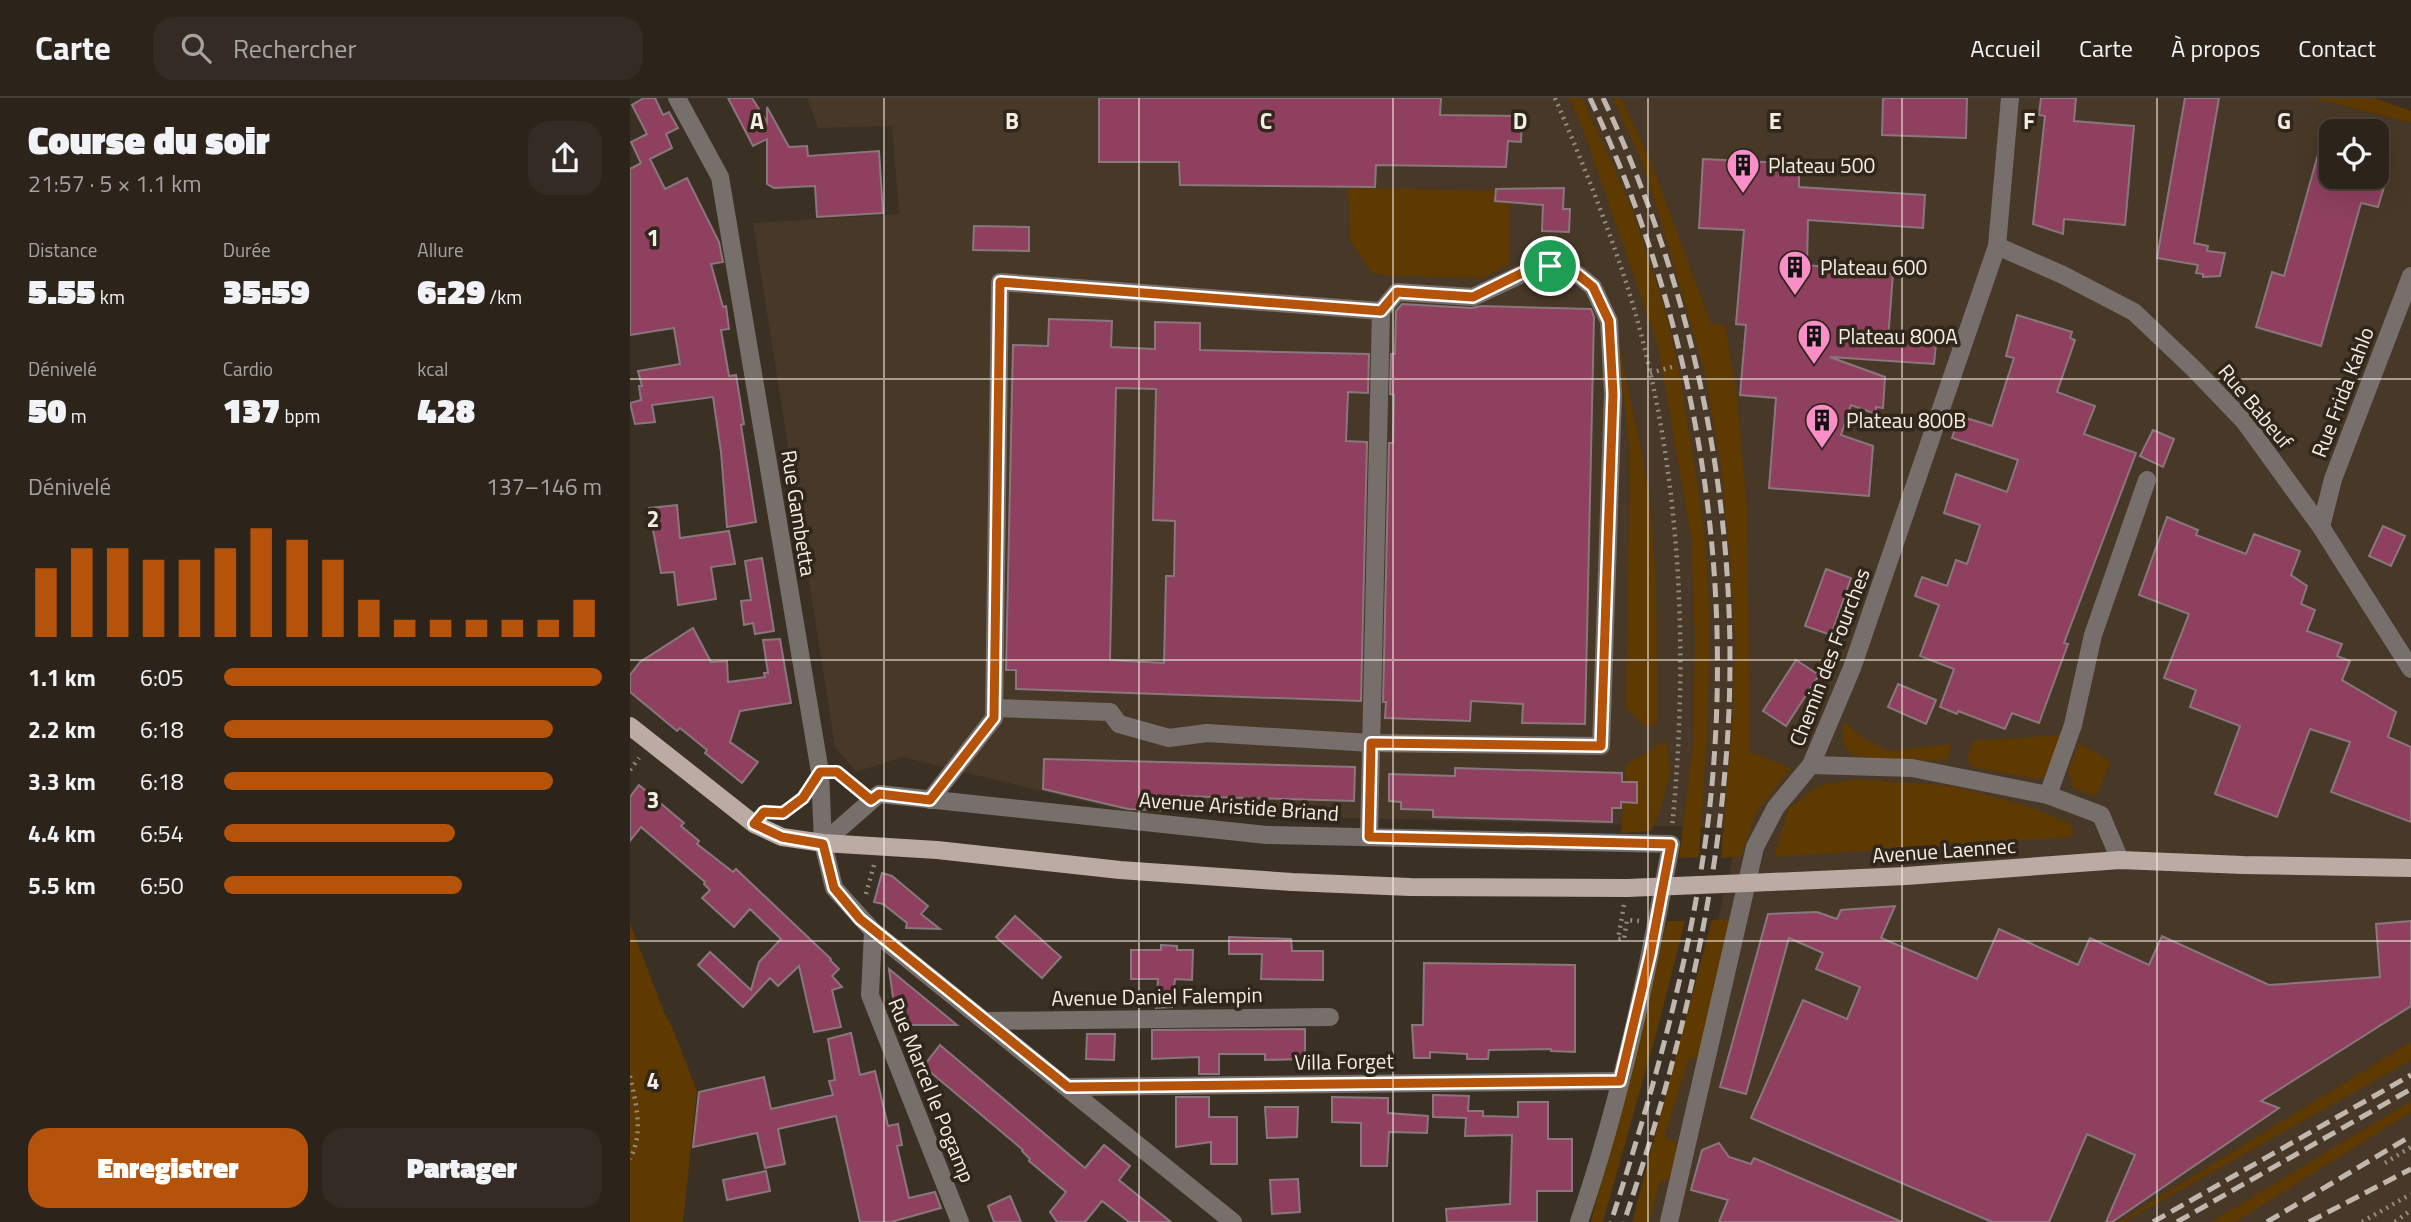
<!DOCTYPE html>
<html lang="fr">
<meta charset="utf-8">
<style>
body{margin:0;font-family:"Titillium Web",sans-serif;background:#342c24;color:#f1f3f6;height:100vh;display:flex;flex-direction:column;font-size:26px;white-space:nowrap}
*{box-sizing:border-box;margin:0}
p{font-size:23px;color:#a6a4a3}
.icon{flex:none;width:38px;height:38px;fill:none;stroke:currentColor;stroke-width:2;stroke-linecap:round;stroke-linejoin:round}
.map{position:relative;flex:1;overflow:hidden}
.details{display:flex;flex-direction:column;background:#2c241b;width:630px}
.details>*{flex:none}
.buttons{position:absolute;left:1689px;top:21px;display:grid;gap:14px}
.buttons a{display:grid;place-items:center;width:70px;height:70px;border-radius:14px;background:#2c241b;box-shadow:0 7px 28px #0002,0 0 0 2px #48413a;font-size:35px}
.pin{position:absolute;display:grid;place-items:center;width:60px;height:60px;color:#fff;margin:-30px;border:4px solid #fff;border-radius:50%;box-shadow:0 2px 7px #0007}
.round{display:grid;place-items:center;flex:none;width:74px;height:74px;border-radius:21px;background:#342c24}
.head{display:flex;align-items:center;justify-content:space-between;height:119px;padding:0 28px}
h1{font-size:38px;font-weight:800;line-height:52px}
.figures{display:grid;grid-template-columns:repeat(3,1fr);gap:10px;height:119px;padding:7px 28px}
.figures div{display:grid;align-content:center}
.figures b{font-size:35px;font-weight:800}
.figures small{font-size:19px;font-weight:400}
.figures p{font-size:19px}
.chart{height:196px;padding:14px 28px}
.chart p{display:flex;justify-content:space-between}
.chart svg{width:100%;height:126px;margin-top:7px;stroke:#b45309;stroke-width:6}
.primary-button{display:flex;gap:14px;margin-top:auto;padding:14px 28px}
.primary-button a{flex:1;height:80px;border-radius:21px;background:#b45309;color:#fff;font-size:28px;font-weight:800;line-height:80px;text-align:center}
.primary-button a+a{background:#342c24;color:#f1f3f6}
ul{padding:0 28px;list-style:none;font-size:23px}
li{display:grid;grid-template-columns:112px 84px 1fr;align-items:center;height:52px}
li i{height:18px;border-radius:9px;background:#b45309}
header{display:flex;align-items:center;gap:42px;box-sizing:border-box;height:98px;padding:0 35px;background:#2c241b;border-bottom:2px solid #48413a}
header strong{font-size:33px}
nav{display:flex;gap:38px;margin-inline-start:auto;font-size:24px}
.search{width:490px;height:63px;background:#342c24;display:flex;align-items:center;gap:18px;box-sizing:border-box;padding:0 24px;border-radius:21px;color:#a6a4a3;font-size:26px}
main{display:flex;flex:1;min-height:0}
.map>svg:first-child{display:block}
.built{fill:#483827;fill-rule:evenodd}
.green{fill:#5e3900}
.building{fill:#8e405e;stroke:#8a777d;stroke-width:2;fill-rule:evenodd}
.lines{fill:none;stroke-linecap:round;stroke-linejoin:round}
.path{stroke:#938a80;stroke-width:4.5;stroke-dasharray:2 5;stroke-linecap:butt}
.minor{stroke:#776f6c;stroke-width:18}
.major{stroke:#bcaba5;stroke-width:18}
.rail{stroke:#c0b8af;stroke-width:5;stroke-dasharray:14 7;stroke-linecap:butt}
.major-bridge{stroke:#bcaba5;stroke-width:18}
.route-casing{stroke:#fff;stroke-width:14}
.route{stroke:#b45309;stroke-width:9}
.grid{fill:none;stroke:#f5eee6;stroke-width:2;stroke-opacity:0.55}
.labels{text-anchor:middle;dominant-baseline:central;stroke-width:7;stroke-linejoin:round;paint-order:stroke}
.poi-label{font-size:21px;fill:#f5eee6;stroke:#30261a;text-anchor:start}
.street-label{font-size:21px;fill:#f5eee6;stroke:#30261a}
.grid-label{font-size:23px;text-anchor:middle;font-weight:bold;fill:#f5eee6;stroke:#30261a;stroke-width:7;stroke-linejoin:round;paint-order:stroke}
</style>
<header>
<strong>Carte</strong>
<div class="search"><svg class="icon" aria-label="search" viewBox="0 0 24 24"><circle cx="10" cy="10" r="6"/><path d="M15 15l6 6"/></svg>Rechercher</div>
<nav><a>Accueil</a><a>Carte</a><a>À propos</a><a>Contact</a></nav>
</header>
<main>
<section class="details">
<div class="head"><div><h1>Course du soir</h1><p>21:57 · 5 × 1.1 km</p></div><a class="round"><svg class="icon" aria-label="share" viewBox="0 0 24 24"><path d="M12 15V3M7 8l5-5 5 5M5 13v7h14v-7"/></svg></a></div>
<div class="figures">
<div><p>Distance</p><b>5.55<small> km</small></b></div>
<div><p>Durée</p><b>35:59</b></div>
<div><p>Allure</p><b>6:29<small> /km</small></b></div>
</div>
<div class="figures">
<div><p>Dénivelé</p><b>50<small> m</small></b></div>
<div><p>Cardio</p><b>137<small> bpm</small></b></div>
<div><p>kcal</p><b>428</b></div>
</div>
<div class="chart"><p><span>Dénivelé</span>137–146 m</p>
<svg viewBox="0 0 160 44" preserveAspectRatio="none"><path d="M5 44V20M15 44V13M25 44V13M35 44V17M45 44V17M55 44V13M65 44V6M75 44V10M85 44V17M95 44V31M105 44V38M115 44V38M125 44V38M135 44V38M145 44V38M155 44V31"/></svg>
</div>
<ul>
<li><b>1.1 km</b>6:05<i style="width:100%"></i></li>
<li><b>2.2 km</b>6:18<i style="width:87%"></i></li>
<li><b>3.3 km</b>6:18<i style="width:87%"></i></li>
<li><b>4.4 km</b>6:54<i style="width:61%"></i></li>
<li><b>5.5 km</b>6:50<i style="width:63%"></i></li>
</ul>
<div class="primary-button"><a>Enregistrer</a><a>Partager</a></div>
</section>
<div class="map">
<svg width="1781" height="1124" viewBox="0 0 1781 1124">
<rect width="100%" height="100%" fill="#3a3024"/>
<!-- built -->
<path class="built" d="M177 0H1683L1781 25V1124H1004L1075 876 1110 730 498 714 272 659 226 674 205 649 123 125 269 116 262 28 188 30ZM1701 33H1746V79H1701Z"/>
<!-- green -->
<g class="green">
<polygon points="939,0 952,0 1000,105 1030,195 1048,266 1065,370 1076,448 1080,528 1077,638 1069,759 1049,760 1063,646 1065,541 1061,439 1028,248 952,28"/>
<polygon points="983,0 991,0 1020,61 1081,226 1095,227 1106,291 1117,408 1120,654 1161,670 1126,715 1111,759 1091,760 1103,615 1105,543 1100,460 1091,369 1075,276 1042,161 1012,64"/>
<polygon points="1683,0 1744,0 1781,13 1781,25"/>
<polygon points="718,90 879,93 879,166 853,180 759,178 742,175 720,142"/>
<polygon points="985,226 1019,392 1026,484 1028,626 1015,629 996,610 1000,355"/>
<path d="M1213 623 1233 640 1259 653 1322 646 1317 662C1301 664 1233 663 1221 655 1210 648 1213 634 1213 623Z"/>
<polygon points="1432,637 1418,680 1406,681 1342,669 1337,661 1343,643"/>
<polygon points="1036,642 1040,674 1030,712 1021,733 991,735 996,667"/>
<polygon points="1450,645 1481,664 1466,698 1443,690 1438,674"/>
<polygon points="1226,681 1323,688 1401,709 1439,725 1444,734 1441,739 1144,759 1158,711 1188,688"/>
<polygon points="1082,822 1109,822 1074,958 1059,961 1034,1039 1051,1047 1039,1082 1030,1084 1019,1124 1002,1124"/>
<polygon points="1037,823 1055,823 1027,933 973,1124 961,1124"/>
<polygon points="0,825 34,914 43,931 67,993 53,1124 0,1124"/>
<polygon points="1781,944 1781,962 1494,1124 1489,1124"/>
<polygon points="1781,1003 1781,1014 1605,1124 1581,1124"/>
</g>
<!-- building -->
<g class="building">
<polygon points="14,0 25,0 33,17 39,14 48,30 36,36 42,50 20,61 35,91 57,80 89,144 93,164 81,166 93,209 96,208 99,231 91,232 99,278 106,277 114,326 111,327 126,424 97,429 91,354 83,299 22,307 25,324 5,326 0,305 11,302 9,288 12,288 8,273 50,266 44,230 0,237 0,71 11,65 1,44 17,36 2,7"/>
<polygon points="98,0 122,0 137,24 137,9 159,49 177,48 178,58 249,53 253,115 187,119 185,88 144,90 137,86 137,41 123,48"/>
<polygon points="469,0 811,0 810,17 892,18 891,44 878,43 876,69 746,67 745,89 550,87 549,64 469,64"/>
<polygon points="1253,0 1337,0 1336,40 1252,37"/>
<polygon points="1411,0 1446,0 1444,23 1504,28 1495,127 1434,121 1433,136 1403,126 1415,18 1409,17"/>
<polygon points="1555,0 1589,0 1564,145 1578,148 1577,153 1595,155 1590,178 1573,179 1573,176 1566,175 1568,167 1527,160"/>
<polygon points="1696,28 1701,29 1701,79 1757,79 1748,109 1731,105 1691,248 1626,229 1642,174 1654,178"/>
<polygon points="1073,61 1156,65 1156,69 1169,69 1169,89 1295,97 1293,130 1178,122 1177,167 1263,176 1258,241 1306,246 1304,266 1200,259 1255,279 1253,310 1246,309 1246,316 1221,307 1211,337 1243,348 1239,398 1139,390 1146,300 1110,297 1116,227 1106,226 1114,132 1069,130"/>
<polygon points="934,90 933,111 940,111 939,134 912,133 913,107 865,103 866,91"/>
<polygon points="344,128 399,129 399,153 343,152"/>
<polygon points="772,206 842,210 851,208 961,211 964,219 955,626 892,625 893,606 841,603 840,623 755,620 756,604 753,604 759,345 763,345 764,297 760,296 761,256 765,256 766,213"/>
<polygon points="1387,217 1442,234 1440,240 1445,242 1427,294 1465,308 1454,336 1506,355 1434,545 1438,546 1409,625 1382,615 1375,631 1328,613 1327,616 1310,609 1324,571 1290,558 1309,507 1285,498 1292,479 1317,488 1326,462 1337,466 1350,427 1314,415 1326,376 1377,394 1388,362 1322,340 1330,318 1362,328 1384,260 1376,258"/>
<path d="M419 221 482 223 481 249 525 251V224L570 225V252L739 256 738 295 718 294 716 343 737 344 731 603 386 591V572H376L383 247 418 248ZM486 290 526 291 523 422 545 423 544 478H536L534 565 480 562Z"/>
<polygon points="1523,332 1544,341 1533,369 1510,358"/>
<polygon points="47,407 50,440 99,433 105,466 81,469 86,501 48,507 44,474 31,475 19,410"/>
<polygon points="1537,419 1568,432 1566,437 1616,456 1624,436 1670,453 1661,477 1677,488 1671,506 1685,512 1677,533 1712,546 1707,558 1720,563 1712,582 1766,614 1758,639 1781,649 1781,724 1701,694 1720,644 1680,631 1647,719 1585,696 1610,628 1560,609 1566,592 1534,580 1559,516 1509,497"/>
<polygon points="1753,428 1775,438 1761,468 1739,458"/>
<polygon points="132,460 144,533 125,536 123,525 114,527 111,503 121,502 115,463"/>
<polygon points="1196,471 1221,480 1201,537 1175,528"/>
<polygon points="63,530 81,564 97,563 98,584 135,579 134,575 138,575 133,542 150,541 161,605 110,613 100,644 128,664 112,685 75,655 77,652 50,630 47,633 0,594 0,577 10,564"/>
<polygon points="1166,562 1189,577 1156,628 1133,613"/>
<polygon points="1268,586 1306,602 1296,626 1258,609"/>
<polygon points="414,661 725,669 724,703 550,698 550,713 498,711 413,691"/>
<polygon points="825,670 992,675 992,684 1007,684 1007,705 991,704 991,710 982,710 982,724 803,719 803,712 771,711 771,704 759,703 759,676 825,678"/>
<polygon points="9,687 54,725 51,728 69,743 67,746 103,774 106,771 201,861 200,862 209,871 202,878 212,889 202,892 211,929 184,934 169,868 148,888 140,880 113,909 68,867 80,854 121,892 129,864 151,841 120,811 104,829 72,800 80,792 74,786 75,784 11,729 0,743 0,699"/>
<polygon points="252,775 262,778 298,808 291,816 310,831 276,830 277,825 253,806 244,804"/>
<polygon points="1265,808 1251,840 1347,881 1369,831 1448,867 1460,840 1519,867 1532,838 1639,887 1750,879 1746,826 1781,823 1781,908 1631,1003 1649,1010 1482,1124 1476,1124 1505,1057 1457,1036 1419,1124 1362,1124 1121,1020 1173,902 1217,921 1230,889 1186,871 1193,855 1159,840 1116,996 1090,989 1138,816 1187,814 1207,821 1211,812"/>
<polygon points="385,818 431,859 412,880 366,839"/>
<polygon points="599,839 661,841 662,853 693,853 693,882 631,881 632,856 599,856"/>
<polygon points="531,847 547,848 547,852 563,852 562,882 545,881 542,909 526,910 528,881 501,881 501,852 531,852"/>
<polygon points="794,865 945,867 945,954 921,953 921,951 859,952 858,961 837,961 837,956 800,954 800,960 784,960 782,927 793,927"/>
<polygon points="259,871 287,894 327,927 274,927 263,899"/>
<polygon points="675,931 675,961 635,962 635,956 589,956 589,976 569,976 569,959 522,961 522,932"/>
<polygon points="221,935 230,977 245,973 258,1028 268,1026 272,1047 267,1048 279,1100 305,1094 311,1110 261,1124 230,1124 206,1018 148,1031 155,1066 135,1070 127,1035 63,1049 69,994 134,979 141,1011 203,997 199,983 205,982 198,941"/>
<polygon points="457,936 485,936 484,962 456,961"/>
<polygon points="310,947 455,1070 474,1047 500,1068 489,1082 541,1124 499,1124 472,1103 455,1124 427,1124 420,1114 436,1094 399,1063 400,1061 392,1053 393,1052 299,973 296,965"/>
<polygon points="803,997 839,998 838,1013 853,1013 853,1018 888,1019 888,1004 918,1004 918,1041 942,1041 942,1093 907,1093 907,1124 817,1124 816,1111 880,1106 882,1037 835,1038 836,1020 803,1019"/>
<polygon points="546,999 579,999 579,1019 607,1019 607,1066 581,1066 581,1044 546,1049"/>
<polygon points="702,999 758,1000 758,1015 798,1018 797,1035 759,1034 757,1068 731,1068 731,1025 702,1024"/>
<polygon points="635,1009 668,1009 667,1039 637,1040"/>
<polygon points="1089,1045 1099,1059 1121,1066 1124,1060 1272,1124 1089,1124 1098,1102 1061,1092 1072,1052"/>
<polygon points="136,1073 140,1093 97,1102 93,1082"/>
<polygon points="668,1081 670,1114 642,1116 640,1082"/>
<polygon points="380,1098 391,1124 364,1124 358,1108"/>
</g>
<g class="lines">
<!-- path -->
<g class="path">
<path d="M925 0C950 58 974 118 994 178 1051 353 1060 548 1042 730"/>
<polyline points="1020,275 1042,269"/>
<polyline points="0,672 9,660"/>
<polyline points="210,676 227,691"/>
<polyline points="149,714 153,714 173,699"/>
<polyline points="236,796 244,767"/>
<polyline points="994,807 988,841 994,841 997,822 1009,823"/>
<path d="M0 978C6 1006 14 1034 0 1061"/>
<polyline points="1755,1065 1781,1049"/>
<polyline points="1732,1124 1781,1096"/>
<polyline points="1765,1124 1781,1112"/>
</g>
<!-- minor -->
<g class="minor">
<polyline points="47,0 90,79 190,674 193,745 204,790 243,833 603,1124"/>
<polyline points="1367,148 1433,177 1504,214 1564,271 1614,323 1691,429 1781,571"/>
<polyline points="1691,429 1703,381 1781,178"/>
<polyline points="364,610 480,614 489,626 539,640 577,635 741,645 971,648 983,296 979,223 963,189 941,171 920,168 903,171 843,199 767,194 751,213"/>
<polyline points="1181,667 1282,670 1418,697 1471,717 1490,762"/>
<polyline points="1418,697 1443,627 1463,537 1517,382"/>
<polyline points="300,702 364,620 370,184 751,213 739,739"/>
<path d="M193 745 249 696 637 737 1041 746C1018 874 991 1001 949 1124"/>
<polyline points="243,833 240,897 330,1124"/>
<polyline points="355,923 700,919"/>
<polyline points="438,989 990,983"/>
<polyline points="1039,1124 1125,749 1146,709 1181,667 1222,570 1367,148 1380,0"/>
</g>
<!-- major -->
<g class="major">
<polyline points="0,628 124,726 152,739 193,745 307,752 490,772 662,784 780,789 997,790"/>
<polyline points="1141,784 1276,778 1490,762 1613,767 1781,770"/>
</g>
<!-- rail -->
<g class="rail">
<path d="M960 0C1066 225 1108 477 1078 724 1061 860 1023 994 981 1124"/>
<path d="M973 0C1073 211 1117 451 1094 684 1080 833 1042 982 994 1124"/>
<polyline points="1523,1124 1781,977"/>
<polyline points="1547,1124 1781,991"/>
<polyline points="1637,1124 1781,1038"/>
<polyline points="1679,1124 1781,1071"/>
</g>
<!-- major-bridge -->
<polyline class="major-bridge" points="997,790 1141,784"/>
</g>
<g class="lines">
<defs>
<polygon id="route" points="920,168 941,171 963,189 979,223 983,296 971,648 741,645 739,739 1041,746 1020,857 990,983 438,989 230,821 204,790 193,746 152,739 124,726 134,714 153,715 173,700 190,674 207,674 241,702 249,696 300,702 364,620 370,184 751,213 767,194 843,199 902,170"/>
</defs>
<!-- route casing -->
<use href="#route" class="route-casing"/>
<!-- route -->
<use href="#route" class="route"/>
</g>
<!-- grid -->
<path class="grid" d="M254 0V1124M509 0V1124M763 0V1124M1018 0V1124M1272 0V1124M1527 0V1124M0 281H1781M0 562H1781M0 843H1781"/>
<!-- icons -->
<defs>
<symbol id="building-pin" viewBox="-11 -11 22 30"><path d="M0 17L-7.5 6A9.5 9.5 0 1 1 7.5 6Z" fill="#fa8fc7" stroke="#30261a"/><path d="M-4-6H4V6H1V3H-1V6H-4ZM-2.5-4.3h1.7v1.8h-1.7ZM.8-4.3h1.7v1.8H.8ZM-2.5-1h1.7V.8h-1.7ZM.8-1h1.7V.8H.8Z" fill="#111"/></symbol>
</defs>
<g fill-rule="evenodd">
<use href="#building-pin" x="1094" y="48" width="38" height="52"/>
<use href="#building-pin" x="1146" y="150" width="38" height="52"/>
<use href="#building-pin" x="1165" y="219" width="38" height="52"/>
<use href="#building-pin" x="1173" y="303" width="38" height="52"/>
</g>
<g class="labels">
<!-- poi labels -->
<g class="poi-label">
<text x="1138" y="67">Plateau 500</text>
<text x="1190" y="169">Plateau 600</text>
<text x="1208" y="238">Plateau 800A</text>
<text x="1216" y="322">Plateau 800B</text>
</g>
<!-- street labels -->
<g class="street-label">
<text transform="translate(1712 294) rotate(-69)">Rue Frida Kahlo</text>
<text transform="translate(1626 308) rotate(50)">Rue Babeuf</text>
<text transform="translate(169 415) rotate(81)">Rue Gambetta</text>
<text transform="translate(1199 559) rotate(-69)">Chemin des Fourches</text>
<text transform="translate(609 708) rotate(4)">Avenue Aristide Briand</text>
<text transform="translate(1314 752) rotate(-4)">Avenue Laennec</text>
<text transform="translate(527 898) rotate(-1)">Avenue Daniel Falempin</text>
<text transform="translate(714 963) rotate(-1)">Villa Forget</text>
<text transform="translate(302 992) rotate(68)">Rue Marcel le Pogamp</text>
</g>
</g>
<g class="grid-label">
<text x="127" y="31">A</text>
<text x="382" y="31">B</text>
<text x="636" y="31">C</text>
<text x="890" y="31">D</text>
<text x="1145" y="31">E</text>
<text x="1399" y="31">F</text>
<text x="1654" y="31">G</text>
<text x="23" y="148">1</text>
<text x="23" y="429">2</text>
<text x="23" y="710">3</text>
<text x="23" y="991">4</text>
</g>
</svg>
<div class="buttons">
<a><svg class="icon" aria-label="locate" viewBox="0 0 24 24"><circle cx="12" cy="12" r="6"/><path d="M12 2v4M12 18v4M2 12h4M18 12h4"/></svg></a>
</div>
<div class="pin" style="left:920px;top:168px;background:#1e9e55"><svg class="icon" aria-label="arrive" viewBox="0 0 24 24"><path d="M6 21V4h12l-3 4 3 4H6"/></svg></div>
</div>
</main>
